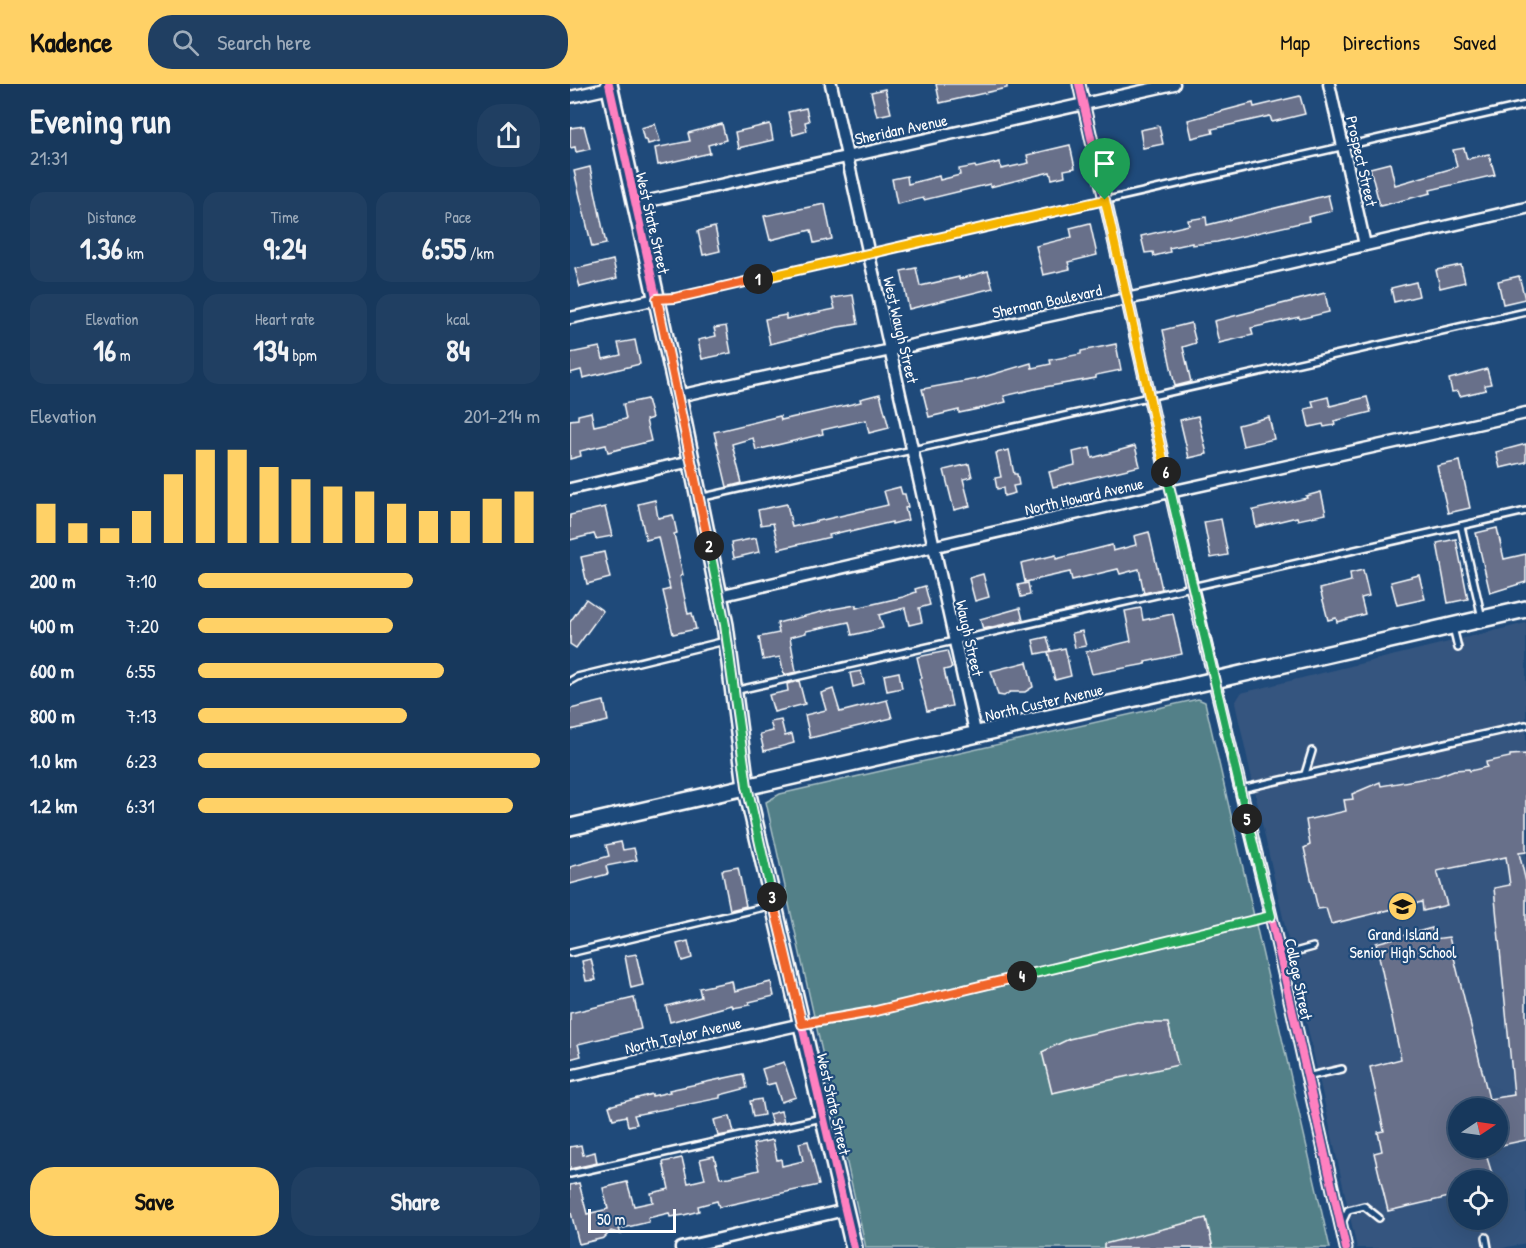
<!DOCTYPE html>
<meta charset="utf-8">
<style>
body{margin:0;font-family:"Patrick Hand",sans-serif;background:#203f62;color:#f1f3f6;height:100vh;display:flex;flex-direction:column;font-size:22px;white-space:nowrap}
*{box-sizing:border-box;margin:0}
p{font-size:20px;color:#9eacbb}
.icon{flex:none;width:33px;height:33px;fill:none;stroke:currentColor;stroke-width:2;stroke-linecap:round;stroke-linejoin:round}
.map{position:relative;flex:1;overflow:hidden}
.drawer{display:flex;flex-direction:column;background:#17385c;width:570px}
.drawer>*{flex:none}
.needle{width:39px;rotate:77deg}
.fabs{position:absolute;left:878px;top:1014px;display:grid;gap:12px}
.fabs a{display:grid;place-items:center;width:60px;height:60px;border-radius:50%;background:#17385c;box-shadow:0 6px 24px #0002,0 0 0 2px #365272;font-size:30px}
.scale{position:absolute;left:18px;bottom:15px;width:88px;box-sizing:border-box;padding-left:6px;border:3px solid #fff;border-top:0;font-size:16px;line-height:21px;white-space:nowrap;color:#fff;-webkit-text-stroke:4px #1f4a7a;paint-order:stroke}
.pin{position:absolute;display:grid;place-items:center;width:51px;height:51px;color:#fff;margin:-62px -26px;border-radius:50% 50% 50% 0;rotate:-45deg;box-shadow:0 0 6px #0007}
.pin .icon{rotate:45deg}
.km{position:absolute;width:30px;height:30px;margin:-15px;border-radius:50%;background:#222;color:#fff;font-size:16px;line-height:30px;text-align:center}
.round{display:grid;place-items:center;flex:none;width:63px;height:63px;border-radius:24px;background:#203f62}
.headline{display:flex;align-items:center;justify-content:space-between;height:102px;padding:0 30px}
h1{font-size:33px;font-weight:700;line-height:45px}
.stats{display:grid;grid-template-columns:repeat(3,1fr);gap:9px;height:102px;padding:6px 30px}
.stats div{display:grid;align-content:center;border-radius:15px;background:#203f62;text-align:center}
.stats b{font-size:30px;font-weight:700}
.stats small{font-size:16px;font-weight:400}
.stats p{font-size:16px}
.chart{height:168px;padding:12px 30px}
.chart p{display:flex;justify-content:space-between}
.chart svg{width:100%;height:108px;margin-top:6px;stroke:#ffd166;stroke-width:6}
.cta{display:flex;gap:12px;margin-top:auto;padding:12px 30px}
.cta a{flex:1;height:69px;border-radius:24px;background:#ffd166;color:#111;font-size:24px;font-weight:700;line-height:69px;text-align:center}
.cta a+a{background:#203f62;color:#f1f3f6}
ul{padding:0 30px;list-style:none;font-size:20px}
li{display:grid;grid-template-columns:96px 72px 1fr;align-items:center;height:45px}
li i{height:15px;border-radius:8px;background:#ffd166}
header{display:flex;align-items:center;gap:36px;box-sizing:border-box;height:84px;padding:0 30px;background:#ffd166;color:#111}
header strong{font-size:28px}
nav{display:flex;gap:33px;margin-inline-start:auto;font-size:21px}
.search{width:420px;height:54px;background:#203f62;display:flex;align-items:center;gap:15px;box-sizing:border-box;padding:0 21px;border-radius:24px;color:#9eacbb;font-size:22px}
main{display:flex;flex:1;min-height:0}
.map>svg:first-child{display:block}
.built{fill:#35557f;fill-rule:evenodd}
.green{fill:#538088;stroke:#a9c0c4;stroke-width:1.5}
.building{fill:#676f8a;stroke:#fff;stroke-width:1.5}
.lines{fill:none;stroke-linecap:round;stroke-linejoin:round}
.lane-casing{stroke:#fff;stroke-width:10}
.street-casing{stroke:#fff;stroke-width:15}
.secondary-casing{stroke:#fff;stroke-width:20}
.lane{stroke:#1f4a7a;stroke-width:5}
.street{stroke:#1f4a7a;stroke-width:10}
.secondary{stroke:#1f4a7a;stroke-width:15}
.cycleway-casing{stroke:#1f4a7a;stroke-width:11}
.cycleway{stroke:#ff80c0;stroke-width:8}
.split-1-casing{stroke:#fff;stroke-width:12}
.split-2-casing{stroke:#fff;stroke-width:12}
.split-3-casing{stroke:#fff;stroke-width:12}
.split-4-casing{stroke:#fff;stroke-width:12}
.split-5-casing{stroke:#fff;stroke-width:12}
.split-6-casing{stroke:#fff;stroke-width:12}
.split-7-casing{stroke:#fff;stroke-width:12}
.split-1{stroke:#f5b400;stroke-width:8}
.split-2{stroke:#f0652b;stroke-width:8}
.split-3{stroke:#22a559;stroke-width:8}
.split-4{stroke:#f0652b;stroke-width:8}
.split-5{stroke:#22a559;stroke-width:8}
.split-6{stroke:#22a559;stroke-width:8}
.split-7{stroke:#f5b400;stroke-width:8}
.labels{text-anchor:middle;dominant-baseline:central;stroke-width:4.5;stroke-linejoin:round;paint-order:stroke}
.street-label{font-size:16px;fill:#fff;stroke:#1f4a7a}
.poi-label{font-size:16px;fill:#fff;stroke:#1f4a7a}
</style>
<header>
<strong>Kadence</strong>
<div class="search"><svg class="icon" aria-label="search" viewBox="0 0 24 24"><circle cx="10" cy="10" r="6"/><path d="M15 15l6 6"/></svg>Search here</div>
<nav><a>Map</a><a>Directions</a><a>Saved</a></nav>
</header>
<main>
<section class="drawer">
<div class="headline"><div><h1>Evening run</h1><p>21:31</p></div><a class="round"><svg class="icon" aria-label="share" viewBox="0 0 24 24"><path d="M12 15V3M7 8l5-5 5 5M5 13v7h14v-7"/></svg></a></div>
<div class="stats">
<div><p>Distance</p><b>1.36<small> km</small></b></div>
<div><p>Time</p><b>9:24</b></div>
<div><p>Pace</p><b>6:55<small> /km</small></b></div>
</div>
<div class="stats">
<div><p>Elevation</p><b>16<small> m</small></b></div>
<div><p>Heart rate</p><b>134<small> bpm</small></b></div>
<div><p>kcal</p><b>84</b></div>
</div>
<div class="chart"><p><span>Elevation</span>201–214 m</p>
<svg viewBox="0 0 160 44" preserveAspectRatio="none"><path d="M5 44V28M15 44V36M25 44V38M35 44V31M45 44V16M55 44V6M65 44V6M75 44V13M85 44V18M95 44V21M105 44V23M115 44V28M125 44V31M135 44V31M145 44V26M155 44V23"/></svg>
</div>
<ul>
<li><b>200 m</b>7:10<i style="width:63%"></i></li>
<li><b>400 m</b>7:20<i style="width:57%"></i></li>
<li><b>600 m</b>6:55<i style="width:72%"></i></li>
<li><b>800 m</b>7:13<i style="width:61%"></i></li>
<li><b>1.0 km</b>6:23<i style="width:100%"></i></li>
<li><b>1.2 km</b>6:31<i style="width:92%"></i></li>
</ul>
<div class="cta"><a>Save</a><a>Share</a></div>
</section>
<div class="map">
<svg width="956" height="1164" viewBox="0 0 956 1164">
<rect width="100%" height="100%" fill="#1f4a7a"/>
<filter id="ink" filterUnits="userSpaceOnUse"><feTurbulence type="fractalNoise" baseFrequency=".0167" numOctaves="2"/><feDisplacementMap in="SourceGraphic" scale="12" xChannelSelector="R" yChannelSelector="G"/><feConvolveMatrix kernelMatrix="1 2 1 2 8 2 1 2 1" color-interpolation-filters="sRGB"/></filter>
<g filter="url(#ink)">
<!-- built -->
<path class="built" d="M956 539V1159L933 1164H787L665 619 671 609ZM888 1024H927V1064H888ZM888 1096H927V1136H888Z"/>
<!-- green -->
<polygon class="green" points="628,615 635,618 760,1164 296,1164 196,718 210,710"/>
<!-- building -->
<g class="building">
<polygon points="366,0 437,0 437,4 370,19"/>
<polygon points="315,5 321,29 307,32 301,8"/>
<polygon points="730,12 735,30 702,38 700,32 642,45 643,49 622,54 618,36 683,19 684,23"/>
<polygon points="236,24 239,37 235,38 237,47 223,51 218,28"/>
<polygon points="85,40 90,57 78,60 77,56 74,56 71,44"/>
<polygon points="152,40 156,56 138,61 140,69 88,81 85,64 120,57 118,49"/>
<polygon points="200,40 203,56 168,64 165,48"/>
<polygon points="14,42 20,65 6,68 5,63 0,64 0,44"/>
<polygon points="589,42 593,60 573,64 570,46"/>
<polygon points="500,61 505,84 494,86 495,92 482,95 480,88 420,103 420,100 354,116 353,114 327,120 322,95 337,92 338,100 369,92 370,96 390,91 389,85 405,82 406,84 430,78 431,85 459,79 457,71"/>
<polygon points="894,64 897,75 919,70 925,91 860,106 861,109 810,122 800,84 820,79 825,101 887,83 883,66"/>
<polygon points="20,83 36,160 22,163 4,87"/>
<polygon points="758,111 762,127 738,133 739,137 647,158 622,161 622,159 599,164 600,168 584,172 583,168 575,169 571,152 619,141 618,136 636,133 637,141"/>
<polygon points="255,120 262,155 244,159 241,146 200,156 194,132"/>
<polygon points="520,139 527,171 498,178 500,185 473,191 466,162 502,153 500,144"/>
<polygon points="145,143 150,167 133,171 128,147"/>
<polygon points="43,176 47,194 10,203 5,185"/>
<polygon points="891,181 895,198 870,204 866,186"/>
<polygon points="346,184 350,202 389,193 389,195 418,187 423,204 339,225 331,187"/>
<polygon points="949,192 955,215 933,220 928,197"/>
<polygon points="846,198 849,212 824,218 821,204"/>
<polygon points="755,209 759,228 730,235 729,233 681,244 683,251 649,259 644,237"/>
<polygon points="283,211 288,240 268,243 200,260 195,235 216,231 216,235 265,225 262,214"/>
<polygon points="621,239 626,259 613,263 621,298 605,302 593,246"/>
<polygon points="156,242 161,269 132,275 128,256 146,252 144,244"/>
<polygon points="65,256 70,280 13,294 11,286 0,289 0,269 30,263 33,275 51,271 48,259"/>
<polygon points="546,260 551,286 526,291 526,294 469,304 434,312 436,318 408,325 389,329 389,326 359,333 352,305 407,295 461,279 462,284 481,280 480,276 511,270 511,267"/>
<polygon points="917,285 921,300 915,301 916,306 890,312 888,307 882,308 879,295"/>
<polygon points="310,310 319,344 299,349 296,336 252,346 253,350 186,366 183,354 162,360 172,399 157,403 144,348 210,332 211,336 291,318 290,315"/>
<polygon points="758,313 760,322 797,313 801,328 764,337 765,341 754,343 753,340 739,343 735,325 744,323 742,317"/>
<polygon points="77,315 82,334 76,336 81,357 38,368 36,361 10,367 11,372 0,375 0,336 8,335 8,331 21,328 24,342 56,335 53,320"/>
<polygon points="628,332 637,370 619,374 610,336"/>
<polygon points="699,333 704,355 673,362 668,341"/>
<polygon points="956,360 956,378 930,384 926,368"/>
<polygon points="565,362 570,382 483,403 479,388 505,381 503,368 520,364 522,374"/>
<polygon points="439,366 444,390 447,390 449,401 443,402 445,409 434,412 433,404 427,405 425,394 431,393 426,369"/>
<polygon points="890,377 900,424 878,429 867,382"/>
<polygon points="399,380 402,393 393,395 400,422 384,426 374,386"/>
<polygon points="330,403 332,410 335,410 338,423 335,424 338,436 322,440 322,438 280,448 280,446 259,451 260,453 209,465 203,439 191,441 188,426 217,420 222,443 318,421 314,407"/>
<polygon points="751,408 756,430 728,436 727,433 686,443 683,426 737,414 736,412"/>
<polygon points="85,416 88,434 103,431 107,449 104,450 113,491 110,492 118,530 122,529 126,545 103,550 93,507 100,505 88,453 76,456 68,420"/>
<polygon points="35,423 42,452 26,455 24,450 0,456 0,431"/>
<polygon points="651,435 658,471 641,474 634,438"/>
<polygon points="927,444 934,475 956,470 956,498 920,509 906,449"/>
<polygon points="579,448 592,505 574,509 569,485 550,490 548,485 502,496 500,488 455,498 451,479 486,471 486,475 542,461 543,467 566,461 564,452"/>
<polygon points="186,454 189,468 164,474 161,459"/>
<polygon points="886,455 898,515 878,519 867,459"/>
<polygon points="34,468 40,494 17,500 11,473"/>
<polygon points="793,486 799,512 791,514 795,530 767,538 766,534 758,536 750,505 781,497 780,489"/>
<polygon points="413,490 419,513 405,517 399,494"/>
<polygon points="849,491 855,515 827,521 821,498"/>
<polygon points="458,499 460,511 451,513 448,501"/>
<polygon points="355,502 360,521 349,524 352,538 339,541 335,524 309,531 313,544 282,551 279,538 236,547 236,549 220,553 226,588 214,591 210,573 193,576 189,553 209,549 207,539 263,525 286,521 286,524 333,513 346,508 345,505"/>
<polygon points="16,515 33,527 6,564 0,560 0,538"/>
<polygon points="450,524 453,536 413,545 410,535"/>
<polygon points="571,524 573,536 603,530 612,570 575,578 576,580 522,590 516,568 561,557 555,527"/>
<polygon points="512,547 516,562 505,564 502,549"/>
<polygon points="477,553 481,567 466,570 463,556"/>
<polygon points="495,564 501,592 485,596 478,568"/>
<polygon points="377,567 382,584 374,586 382,622 357,627 349,595 352,594 347,573"/>
<polygon points="457,578 463,603 455,608 440,608 434,612 428,611 421,587"/>
<polygon points="291,587 294,600 283,603 280,589"/>
<polygon points="329,588 332,604 317,607 314,591"/>
<polygon points="229,597 235,620 204,628 199,611 218,607 217,600"/>
<polygon points="263,605 270,628 317,616 322,634 240,654 235,631 256,626 251,609"/>
<polygon points="34,617 38,637 0,646 0,625"/>
<polygon points="211,636 215,652 222,650 224,659 194,667 190,650 203,647 200,638"/>
<polygon points="956,670 956,768 949,769 956,798 956,1056 927,1062 927,1024 888,1024 888,1064 914,1064 922,1090 911,1092 912,1096 888,1096 888,1111 818,1127 804,1069 812,1067 808,1048 814,1047 800,983 831,975 806,859 862,844 864,855 879,853 919,1015 944,1011 924,804 940,801 936,773 867,787 877,821 853,827 852,818 761,840 756,824 748,825 734,764 740,761 736,736 776,727 774,716 783,715 782,710 810,698 811,702 868,692 884,686 899,685 900,687 917,683 916,678 940,673 940,671"/>
<polygon points="51,758 53,766 64,764 67,776 36,782 38,790 0,800 0,783 39,772 36,761"/>
<polygon points="168,783 176,822 160,826 152,786"/>
<polygon points="118,857 122,874 112,877 107,860"/>
<polygon points="66,870 73,901 61,904 55,872"/>
<polygon points="21,875 26,896 16,897 12,877"/>
<polygon points="162,897 164,907 201,898 204,912 179,918 180,921 163,924 162,921 100,938 96,922 131,913 129,904"/>
<polygon points="64,914 71,945 8,960 11,972 0,975 0,929"/>
<polygon points="568,939 598,939 608,981 482,1009 472,968 499,955"/>
<polygon points="214,978 226,1013 211,1018 205,999 197,1001 192,985"/>
<polygon points="174,990 177,1004 150,1011 150,1014 64,1031 67,1040 58,1042 56,1032 43,1035 39,1022 82,1010 82,1012 100,1008 99,1006"/>
<polygon points="191,1015 194,1031 183,1033 180,1017"/>
<polygon points="211,1027 214,1038 202,1040 199,1030"/>
<polygon points="160,1032 164,1049 148,1052 144,1036"/>
<polygon points="203,1056 207,1076 211,1075 212,1082 233,1077 229,1059 238,1057 249,1101 149,1123 147,1117 128,1122 129,1127 114,1131 100,1133 99,1129 78,1134 79,1138 49,1145 51,1150 41,1147 34,1154 9,1160 0,1125 0,1101 9,1099 17,1130 38,1125 33,1104 57,1098 64,1122 83,1118 81,1109 99,1105 93,1078 112,1074 118,1099 135,1095 130,1075 144,1072 150,1094 160,1093 189,1086 183,1060"/>
<polygon points="11,1061 13,1071 25,1068 27,1079 0,1085 0,1063"/>
<polygon points="636,1134 643,1164 534,1164 534,1160"/>
</g>
<g class="lines">
<defs>
<g id="lane">
<polyline points="88,215 105,214 956,21"/>
<polyline points="129,414 956,228"/>
<polyline points="891,442 912,534"/>
<polyline points="883,543 888,564"/>
<polyline points="0,597 7,593 155,557"/>
<polyline points="164,607 956,427"/>
<polyline points="735,690 742,667"/>
<polyline points="671,705 956,641"/>
<polyline points="0,869 203,821"/>
<polyline points="710,872 743,863"/>
<polyline points="234,940 302,928 701,832"/>
<polyline points="736,993 772,985"/>
<polyline points="0,1090 252,1034"/>
<polyline points="772,1139 778,1126 794,1122 809,1134"/>
<polyline points="916,1153 918,1164"/>
</g>
<g id="street">
<polyline points="261,0 406,652"/>
<polyline points="509,0 622,503 701,832 776,1164"/>
<polyline points="759,0 795,161"/>
<polyline points="0,13 40,4"/>
<polyline points="65,120 604,0"/>
<polyline points="0,234 87,215"/>
<polyline points="108,312 649,195 956,124"/>
<polyline points="0,405 121,377"/>
<polyline points="149,512 600,408 956,329"/>
<polyline points="0,992 232,940"/>
<polyline points="111,1164 275,1126"/>
</g>
<g id="secondary">
<polyline points="39,0 108,312 155,541 176,702 284,1164"/>
<polyline points="0,743 956,525"/>
</g>
</defs>
<!-- lane casing -->
<use href="#lane" class="lane-casing"/>
<!-- street casing -->
<use href="#street" class="street-casing"/>
<!-- secondary casing -->
<use href="#secondary" class="secondary-casing"/>
<!-- lane -->
<use href="#lane" class="lane"/>
<!-- street -->
<use href="#street" class="street"/>
<!-- secondary -->
<use href="#secondary" class="secondary"/>
<defs>
<g id="cycleway">
<polyline points="39,0 108,312 155,541 176,702 284,1164"/>
<polyline points="509,0 622,503 701,832 776,1164"/>
</g>
</defs>
<!-- cycleway casing -->
<use href="#cycleway" class="cycleway-casing"/>
<!-- cycleway -->
<use href="#cycleway" class="cycleway"/>
</g>
</g>
<g class="lines" filter="url(#ink)">
<defs>
<polyline id="split-1" points="188,195 535,116"/>
<polyline id="split-2" points="139,462 87,215 105,214 188,195"/>
<polyline id="split-3" points="139,462 155,541 177,702 202,813"/>
<polyline id="split-4" points="202,813 232,940 302,928 452,892"/>
<polyline id="split-5" points="452,892 701,832 677,735"/>
<polyline id="split-6" points="596,388 677,735"/>
<polyline id="split-7" points="535,116 596,388"/>
</defs>
<!-- split-1 casing -->
<use href="#split-1" class="split-1-casing"/>
<!-- split-2 casing -->
<use href="#split-2" class="split-2-casing"/>
<!-- split-3 casing -->
<use href="#split-3" class="split-3-casing"/>
<!-- split-4 casing -->
<use href="#split-4" class="split-4-casing"/>
<!-- split-5 casing -->
<use href="#split-5" class="split-5-casing"/>
<!-- split-6 casing -->
<use href="#split-6" class="split-6-casing"/>
<!-- split-7 casing -->
<use href="#split-7" class="split-7-casing"/>
<!-- split-1 -->
<use href="#split-1" class="split-1"/>
<!-- split-2 -->
<use href="#split-2" class="split-2"/>
<!-- split-3 -->
<use href="#split-3" class="split-3"/>
<!-- split-4 -->
<use href="#split-4" class="split-4"/>
<!-- split-5 -->
<use href="#split-5" class="split-5"/>
<!-- split-6 -->
<use href="#split-6" class="split-6"/>
<!-- split-7 -->
<use href="#split-7" class="split-7"/>
</g>
<!-- icons -->
<defs>
<symbol id="school-disc" viewBox="-11 -11 22 22"><circle r="9.5" fill="#ffd166" stroke="#1f4a7a"/><path d="M0-5L7-2L0 1L-7-2ZM-4 1L0 2.5L4 1V4Q0 6-4 4Z" fill="#111"/></symbol>
</defs>
<g fill-rule="evenodd">
<use href="#school-disc" x="816" y="806" width="33" height="33"/>
</g>
<g class="labels">
<!-- street labels -->
<g class="street-label">
<text transform="translate(331 45) rotate(-12)">Sheridan Avenue</text>
<text transform="translate(792 77) rotate(77)">Prospect Street</text>
<text transform="translate(83 139) rotate(77)">West State Street</text>
<text transform="translate(477 217) rotate(-12)">Sherman Boulevard</text>
<text transform="translate(331 246) rotate(77)">West Waugh Street</text>
<text transform="translate(514 412) rotate(-13)">North Howard Avenue</text>
<text transform="translate(400 554) rotate(77)">Waugh Street</text>
<text transform="translate(474 618) rotate(-13)">North Custer Avenue</text>
<text transform="translate(729 895) rotate(78)">College Street</text>
<text transform="translate(113 951) rotate(-13)">North Taylor Avenue</text>
<text transform="translate(264 1020) rotate(77)">West State Street</text>
</g>
<!-- poi labels -->
<g class="poi-label">
<text x="833" y="850">Grand Island<tspan x="833" dy="18">Senior High School</tspan></text>
</g>
</g>
</svg>
<div class="fabs">
<a><svg class="needle" viewBox="-14 -14 28 28"><path d="M0-13l5 13h-10z" fill="#e53935"/><path d="M0 13l5-13h-10z" fill="#9eacbb"/></svg></a>
<a><svg class="icon" aria-label="locate" viewBox="0 0 24 24"><circle cx="12" cy="12" r="6"/><path d="M12 2v4M12 18v4M2 12h4M18 12h4"/></svg></a>
</div>
<div class="scale">50 m</div>
<div class="pin" style="left:535px;top:116px;background:#1e9e55"><svg class="icon" aria-label="arrive" viewBox="0 0 24 24"><path d="M6 21V4h12l-3 4 3 4H6"/></svg></div>
<b class="km" style="left:188px;top:195px">1</b>
<b class="km" style="left:139px;top:462px">2</b>
<b class="km" style="left:202px;top:813px">3</b>
<b class="km" style="left:452px;top:892px">4</b>
<b class="km" style="left:677px;top:735px">5</b>
<b class="km" style="left:596px;top:388px">6</b>
</div>
</main>
